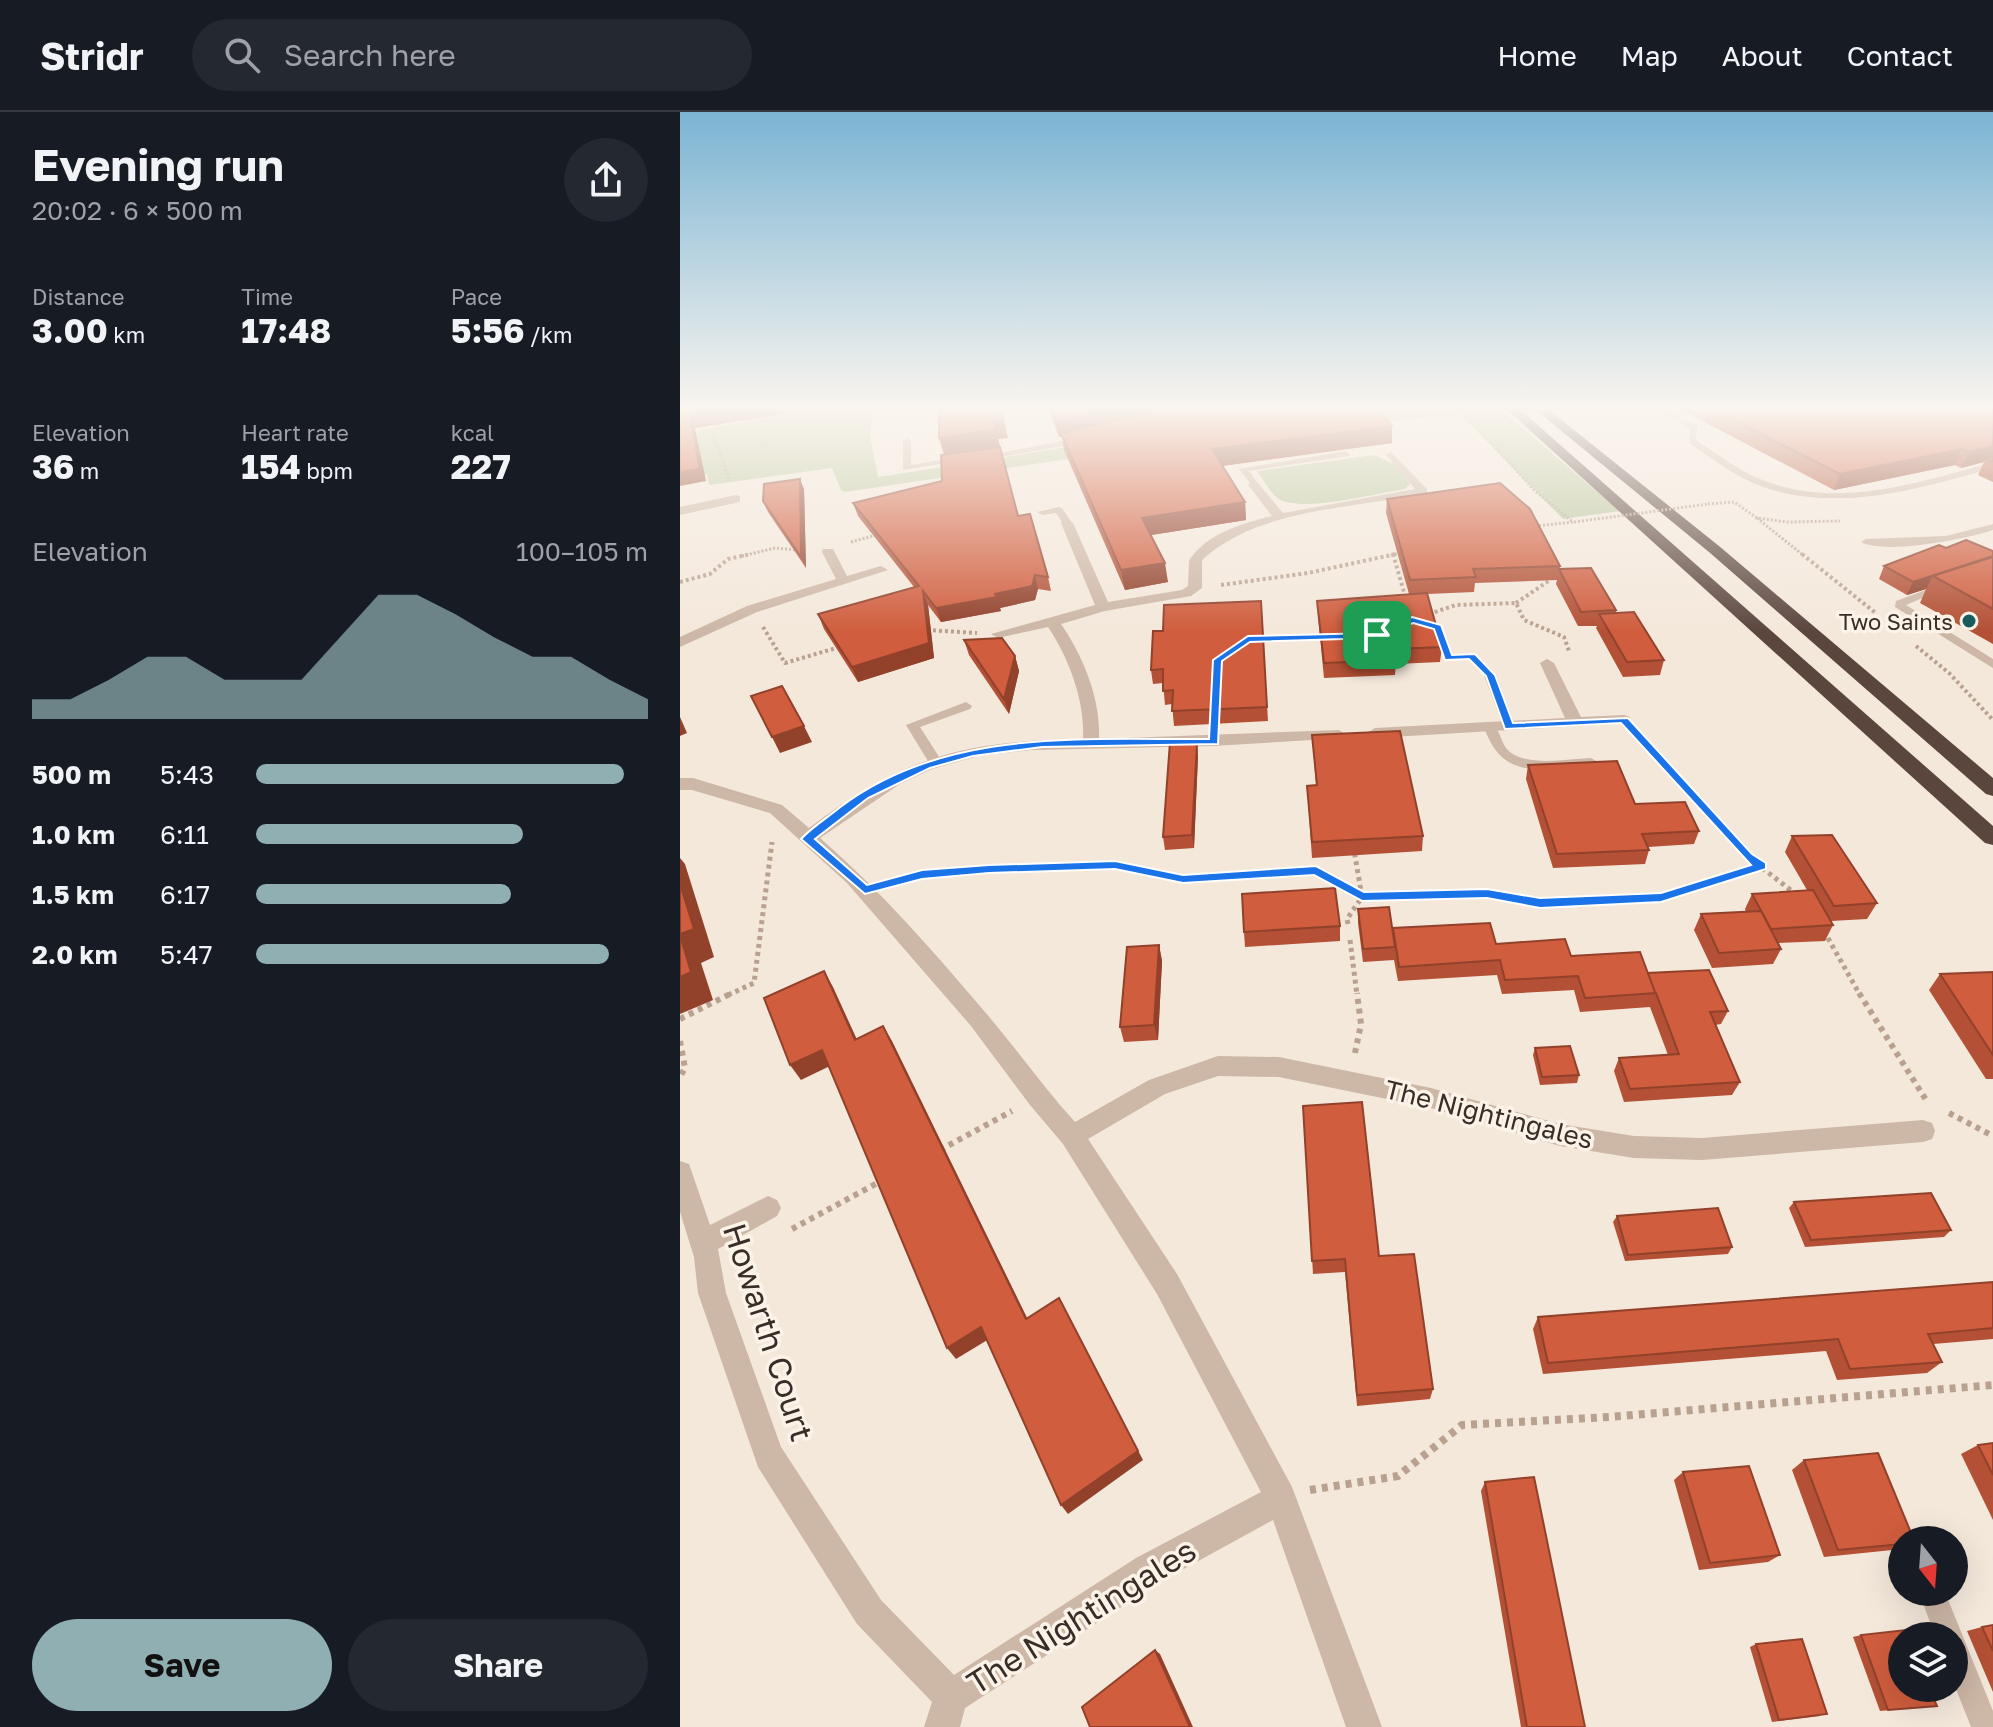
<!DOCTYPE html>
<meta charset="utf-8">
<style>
body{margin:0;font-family:"Golos Text",sans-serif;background:#242831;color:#f1f3f6;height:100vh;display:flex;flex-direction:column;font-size:30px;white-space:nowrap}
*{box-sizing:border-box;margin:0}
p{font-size:26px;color:#9ea1a6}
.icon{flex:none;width:44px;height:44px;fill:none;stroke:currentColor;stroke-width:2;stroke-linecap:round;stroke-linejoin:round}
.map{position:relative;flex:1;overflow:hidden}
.drawer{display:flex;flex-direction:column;background:#171b24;width:680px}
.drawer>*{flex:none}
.needle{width:52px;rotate:163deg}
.controls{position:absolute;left:1208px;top:1414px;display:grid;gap:16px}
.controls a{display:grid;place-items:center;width:80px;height:80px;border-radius:50%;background:#171b24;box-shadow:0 8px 32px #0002;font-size:40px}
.pin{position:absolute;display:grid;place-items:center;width:68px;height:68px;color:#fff;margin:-34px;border-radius:16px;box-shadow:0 4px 12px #0006}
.round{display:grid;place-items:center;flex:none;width:84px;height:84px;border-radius:42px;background:#242831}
.summary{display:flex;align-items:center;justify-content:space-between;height:136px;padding:0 32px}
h1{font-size:44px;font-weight:700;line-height:60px}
.metrics{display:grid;grid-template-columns:repeat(3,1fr);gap:12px;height:136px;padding:8px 32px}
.metrics div{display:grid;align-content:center}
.metrics b{font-size:34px;font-weight:700}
.metrics small{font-size:22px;font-weight:400}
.metrics p{font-size:22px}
.chart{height:224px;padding:16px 32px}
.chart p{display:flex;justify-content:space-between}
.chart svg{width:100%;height:144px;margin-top:8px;fill:#90afb2;opacity:.7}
.primary-button{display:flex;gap:16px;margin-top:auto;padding:16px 32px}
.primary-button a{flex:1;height:92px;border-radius:48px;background:#90afb2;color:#111;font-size:32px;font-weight:700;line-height:92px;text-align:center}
.primary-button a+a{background:#242831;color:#f1f3f6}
ul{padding:0 32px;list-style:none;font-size:26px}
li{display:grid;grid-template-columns:128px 96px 1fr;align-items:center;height:60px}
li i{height:20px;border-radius:10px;background:#90afb2}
header{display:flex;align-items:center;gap:48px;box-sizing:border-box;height:112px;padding:0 40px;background:#171b24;border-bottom:2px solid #363941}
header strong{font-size:38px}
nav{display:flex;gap:44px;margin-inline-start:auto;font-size:28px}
.search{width:560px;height:72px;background:#242831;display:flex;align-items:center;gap:20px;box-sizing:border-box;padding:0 28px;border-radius:44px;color:#9ea1a6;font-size:30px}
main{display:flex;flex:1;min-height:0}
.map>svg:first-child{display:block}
.green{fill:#b8c59a}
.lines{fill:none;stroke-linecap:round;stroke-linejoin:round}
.path-far4{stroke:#b9a190;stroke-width:3;stroke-dasharray:2 2;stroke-linecap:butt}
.path-far3{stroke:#b9a190;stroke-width:4;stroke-dasharray:3 3;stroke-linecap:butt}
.path-far2{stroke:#b9a190;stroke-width:5;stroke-dasharray:4 4;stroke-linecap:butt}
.path-far1{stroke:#b9a190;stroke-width:6;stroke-dasharray:5 5;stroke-linecap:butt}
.path{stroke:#b9a190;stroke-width:8;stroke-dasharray:6 6;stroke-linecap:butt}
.lane{fill:#cdb7a6;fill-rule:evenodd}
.street{fill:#cdb7a6;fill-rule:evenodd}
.highway{fill:#5b463e;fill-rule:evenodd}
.path-bridge{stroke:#b9a190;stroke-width:3;stroke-dasharray:2 2;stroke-linecap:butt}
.wall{fill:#b35035}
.shaded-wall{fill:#92412b}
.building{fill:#d05d3e;stroke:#92412b;stroke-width:2}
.route{fill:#1a73e8;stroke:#fff;stroke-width:2;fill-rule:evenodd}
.poi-dot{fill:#195c5e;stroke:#fbf2e8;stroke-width:3}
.labels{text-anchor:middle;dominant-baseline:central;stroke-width:7;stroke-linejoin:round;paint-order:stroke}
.far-poi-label{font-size:22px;fill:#392d28;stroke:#fbf2e8;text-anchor:end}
.street-label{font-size:26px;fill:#392d28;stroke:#fbf2e8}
.near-street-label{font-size:32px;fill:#392d28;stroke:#fbf2e8}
</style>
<header>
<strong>Stridr</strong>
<div class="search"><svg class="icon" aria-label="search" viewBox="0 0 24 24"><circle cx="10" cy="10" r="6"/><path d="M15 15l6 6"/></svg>Search here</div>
<nav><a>Home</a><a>Map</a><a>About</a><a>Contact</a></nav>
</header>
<main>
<section class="drawer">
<div class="summary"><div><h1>Evening run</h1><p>20:02 · 6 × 500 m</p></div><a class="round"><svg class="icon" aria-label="share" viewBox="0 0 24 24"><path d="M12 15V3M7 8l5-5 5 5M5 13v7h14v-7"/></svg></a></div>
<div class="metrics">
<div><p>Distance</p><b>3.00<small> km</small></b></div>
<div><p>Time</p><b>17:48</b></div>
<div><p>Pace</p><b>5:56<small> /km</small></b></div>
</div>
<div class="metrics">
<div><p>Elevation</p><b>36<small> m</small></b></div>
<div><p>Heart rate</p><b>154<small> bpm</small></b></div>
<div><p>kcal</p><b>227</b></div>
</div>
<div class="chart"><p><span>Elevation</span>100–105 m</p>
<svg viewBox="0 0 160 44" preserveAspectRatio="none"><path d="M0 44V38L10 38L20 32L30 25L40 25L50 32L60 32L70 32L80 19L90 6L100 6L110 12L120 19L130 25L140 25L150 32L160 38V44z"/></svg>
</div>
<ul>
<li><b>500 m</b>5:43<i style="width:94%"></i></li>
<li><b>1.0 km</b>6:11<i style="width:68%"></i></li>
<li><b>1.5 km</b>6:17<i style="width:65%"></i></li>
<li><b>2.0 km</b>5:47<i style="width:90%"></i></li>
</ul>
<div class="primary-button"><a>Save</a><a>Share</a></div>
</section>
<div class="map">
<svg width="1313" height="1615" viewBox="0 0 1313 1615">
<rect width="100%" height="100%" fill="#f4e8db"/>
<!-- green -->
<g class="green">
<path d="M145 294H193L190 324 198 365C401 334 610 294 816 294L940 399 883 407 780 302 449 338 165 380 161 378 152 356 29 373 27 362 0 367V322Z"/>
<path d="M694 343 716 353 730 372 725 377C697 381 617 403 596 385 589 378 583 367 577 359Z"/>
</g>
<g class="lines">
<!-- path-far4 -->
<g class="path-far4">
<polyline points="778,294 855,379 893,410"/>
<polyline points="39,308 34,324 49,367"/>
<polyline points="1028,392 1054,390 1077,406 1107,410 1160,409"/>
<polyline points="1077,406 1124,444"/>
<polyline points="855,414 894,410"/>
<polyline points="171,430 200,422"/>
<polyline points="62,444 95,436 119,438"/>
<polyline points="707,444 724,440"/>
</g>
<!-- path-far3 -->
<g class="path-far3">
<polyline points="713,442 726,487"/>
<polyline points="1122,442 1197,502"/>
<polyline points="0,470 30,462 48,447 71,442"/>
<polyline points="541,473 628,461 716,442"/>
<polyline points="836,491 870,468"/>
<polyline points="749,502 776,493 836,491 844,508 884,525 889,539"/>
<polyline points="752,514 758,515 768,546 791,544 795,548"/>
<polyline points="83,515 105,551 163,534"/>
<polyline points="247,518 297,521"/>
<polyline points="577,527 643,525"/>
<polyline points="1236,534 1269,561 1313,608"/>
<polyline points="958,624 969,636"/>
</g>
<!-- path-far2 -->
<g class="path-far2">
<polyline points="967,634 1068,745 1117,783"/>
<polyline points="215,770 242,763 309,757 435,753 503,767 636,759 682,785 807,782 860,791 981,786 1082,754"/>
<polyline points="668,812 667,807 682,785 674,738"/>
<polyline points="1144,819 1180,883"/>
<polyline points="670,828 677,883"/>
<polyline points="48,883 74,871 92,730"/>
</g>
<!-- path-far1 -->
<g class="path-far1">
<polyline points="1179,881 1246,988"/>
<polyline points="0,907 52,881"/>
<polyline points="0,929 5,956 0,965"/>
<polyline points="675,941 681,912 677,881"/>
<polyline points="1269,1001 1313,1024"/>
<polyline points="260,1038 332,999"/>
<polyline points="112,1117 201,1069"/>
</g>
<!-- path -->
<polyline class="path" points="630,1378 718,1364 782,1313 929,1305 1313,1273"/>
<!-- lane -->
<g class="lane">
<path d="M968 294H978L1017 313 1016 328C1040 344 1063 362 1091 371 1165 396 1240 370 1313 350V356C1238 377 1160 401 1083 375 1056 365 1032 347 1009 331L1010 316Z"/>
<polygon points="403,325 406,326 406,330 303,348 299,345"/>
<polygon points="227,326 231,329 231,353 280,345 284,348 223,358 223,329"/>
<polygon points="666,339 670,342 669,344 569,359 579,373 574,376 559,357"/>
<polygon points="379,395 382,396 392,411 390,413 384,413 376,401 362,403 357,400"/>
<path d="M1313 412V418C1287 427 1204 443 1181 430L1186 427 1266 424Z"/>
<polygon points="1262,472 1271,474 1226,493 1313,547 1313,556 1215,495 1216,489"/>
<polygon points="810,559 816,563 835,614 834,617 829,618 823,614 804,563"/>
<polygon points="286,590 292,594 290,597 240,615 263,651 261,654 251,654 226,613"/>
<path d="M810 611C820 616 820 628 826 636 842 656 887 647 911 646L918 650 911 654C863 656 823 671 804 615Z"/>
<polygon points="1239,1480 1265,1480 1313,1599 1313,1615 1291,1615 1274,1572 1274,1524 1255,1524"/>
</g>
<!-- street -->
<g class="street">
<path d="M711 340 747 377V381C674 397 580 395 522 448V476L511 484 425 499 381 512C403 544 421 587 419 627L659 618 667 623 665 626 533 634 351 638 298 644 252 657 220 672 140 726C200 778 254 840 305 900 336 936 363 975 395 1010L469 968 538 944 599 945 751 976 880 1012 954 1024 1022 1026 1243 1008 1252 1011 1255 1019 1252 1027 1243 1030 1022 1048 954 1046 880 1034 751 996 599 965 538 964 485 982 408 1027 497 1162 612 1375 702 1615H666L593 1408 480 1470 285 1596 280 1615H244L252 1590 177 1512 78 1355 18 1181 14 1145 0 1100V1049L9 1052 30 1113 88 1084 97 1088 101 1096 97 1104 38 1137 46 1181 101 1335 201 1488 274 1563 456 1446 581 1380 477 1182 383 1032 350 993 291 914 167 771 90 701 12 678H0V666H13L102 693 129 716C225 644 284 629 403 627 405 589 389 546 368 515L318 526 311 522 415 493 381 411 383 408 393 411 428 490 502 478 508 474 509 449C525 422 563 411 592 404L568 373 570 371H578L603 401 735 377 706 343Z"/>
<polygon points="56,383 60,384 60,390 0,403 0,395"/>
<polygon points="143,437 153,437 167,464 201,454 208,458 77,500 0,535 0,525 67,494 156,467 142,440"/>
<polygon points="867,547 874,551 901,605 944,603 950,605 950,611 695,626 687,621 695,616 885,606 860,551"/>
</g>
<!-- highway -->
<g class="highway">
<polygon points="823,294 836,294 1313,714 1313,733 1305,731"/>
<polygon points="851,294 864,294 1039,434 1313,666 1313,684 1306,682 1029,440"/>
</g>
<!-- path-bridge -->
<polyline class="path-bridge" points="894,410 1028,392"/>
</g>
<!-- wall -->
<g class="wall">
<polygon points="367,294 695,294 712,331 542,354 565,390 566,408 471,423 488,470 445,478 384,338 382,325 379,325"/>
<polygon points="994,294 1313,294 1313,370 1298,363 1304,350 1281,356 1275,353 1154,378"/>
<polygon points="259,326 328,326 318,327 338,404 368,465 371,479 358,477 355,488 320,496 321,499 261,510 248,493 254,546 178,570 144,517 138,502 234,475 178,404 173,391 262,369 264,343"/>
<polygon points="124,377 126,456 88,400 83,389"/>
<polygon points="707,387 880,454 880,457 936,498 936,501 984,548 980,563 943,565 916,516 917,514 898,514 876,472 877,468 795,471 794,480 747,482 762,535 760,550 716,552 715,563 644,566 638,504 637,489 729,482 706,401"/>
<polygon points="1266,436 1313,439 1313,532 1240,491 1246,477 1227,483 1199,467 1204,454"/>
<polygon points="581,489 588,609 494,614 492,592 485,593 483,571 473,572 471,558 483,519"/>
<polygon points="284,528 335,544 339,559 329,602 289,543"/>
<polygon points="632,623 743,724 742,739 632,746 627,674 636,673"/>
<polygon points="518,644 514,736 485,738 483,725"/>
<polygon points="848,653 955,692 1019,719 1014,732 968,735 969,738 965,752 873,756 846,667"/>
<polygon points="1112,724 1197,791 1187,807 1151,809 1153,813 1145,829 1098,831 1101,837 1093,852 1032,856 1014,818 1021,802 1066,800 1065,797 1072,782 1127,778 1105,740"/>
<polygon points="678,797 713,818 816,832 891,844 968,862 1048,899 1041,912 1035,913 1060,970 1052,983 944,990 934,959 939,946 988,943 970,895 900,900 894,878 822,882 817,863 718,869 714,848 683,850 678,811"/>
<polygon points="660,814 660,829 565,835 564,820"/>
<polygon points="479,833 482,849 478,928 444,930 440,915"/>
<polygon points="1313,860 1313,967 1306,967 1249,878 1260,862"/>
<polygon points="855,936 899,963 897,971 860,973 853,943"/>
<polygon points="623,994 699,1144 753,1277 750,1287 677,1294 665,1160 633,1162"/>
<polygon points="1114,1090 1271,1118 1264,1125 1125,1135 1109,1096"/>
<polygon points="937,1104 1052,1135 1048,1142 945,1149 933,1110"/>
<polygon points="1313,1170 1313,1227 1253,1232 1262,1250 1247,1261 1157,1268 1146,1239 863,1262 853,1217 858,1205"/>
<polygon points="1313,1331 1313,1408 1281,1342 1298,1333"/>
<polygon points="1124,1348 1222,1428 1222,1437 1144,1445 1112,1358"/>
<polygon points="1003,1360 1100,1443 1088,1450 1019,1458 994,1368"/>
<polygon points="805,1370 905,1615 841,1615 801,1379"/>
<polygon points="1313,1513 1313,1580 1287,1519 1302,1515"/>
<polygon points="1181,1523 1257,1594 1200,1599 1173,1525"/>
<polygon points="1076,1532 1140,1604 1092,1610 1070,1535"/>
</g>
<!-- shaded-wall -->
<g class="shaded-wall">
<polygon points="75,294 103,294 104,302 15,316 26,369 0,374 0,360 10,304"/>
<polygon points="467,294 573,294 381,321 382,325 379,325 376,308"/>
<polygon points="324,308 328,326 318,327 320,335 265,344 259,326 314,309"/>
<polygon points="712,314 712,331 533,355 532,337"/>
<polygon points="1313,334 1313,348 1306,347 1304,350 1281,356 1289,340"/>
<polygon points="1282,337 1275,353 1154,378 1160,362"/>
<polygon points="120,367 124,377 126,456 121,445"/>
<polygon points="565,390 566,408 465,424 462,406"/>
<polygon points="1313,444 1253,464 1246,477 1227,483 1233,470"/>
<polygon points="485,451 488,470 445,478 441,458"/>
<polygon points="355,463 358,477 355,488 320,496 321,499 261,510 256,496 315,482"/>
<polygon points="243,479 248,493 254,546 178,570 172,555"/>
<polygon points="335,544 339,559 329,602 324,587"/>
<polygon points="0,605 7,621 0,624"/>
<polygon points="124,614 132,630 100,641 92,625"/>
<polygon points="517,631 518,644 514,736 512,723"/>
<polygon points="0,746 5,752 34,845 21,851 33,888 0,902"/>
<polygon points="479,833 482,849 478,928 474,913"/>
<polygon points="144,859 153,875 184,943 175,928"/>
<polygon points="203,914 212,929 353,1218 346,1207"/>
<polygon points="142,938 152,953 121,968 110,953"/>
<polygon points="379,1186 463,1348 388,1402 381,1393"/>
<polygon points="301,1215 309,1227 276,1247 267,1236"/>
<polygon points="475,1538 480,1542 513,1615 510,1615"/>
</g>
<!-- building -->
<g class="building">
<polygon points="0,294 75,294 10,304 20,357 0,360"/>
<polygon points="259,294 320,294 324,308 314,309 316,317 259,326"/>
<polygon points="370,294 467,294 376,308"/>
<polygon points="519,294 695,294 712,314 532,337 565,390 462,406 485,451 441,458 381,321 462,302"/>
<polygon points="1027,294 1300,294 1313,299 1313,334 1289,340 1282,337 1160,362"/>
<polygon points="320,335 338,404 350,402 368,465 355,463 352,474 315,482 317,485 256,496 243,479 249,531 172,555 138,502 239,474 173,391 262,369 261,343"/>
<polygon points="1313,345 1313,350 1306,347"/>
<polygon points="120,367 121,445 83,389 84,372"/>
<polygon points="820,371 850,397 880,454 793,457 796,465 730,468 707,387"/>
<polygon points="1286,428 1313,439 1313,444 1233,470 1204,454 1259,433 1266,436"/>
<polygon points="1313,445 1313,497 1253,464"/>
<polygon points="911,456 936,498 901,500 879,457"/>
<polygon points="747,481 762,535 714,537 716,548 644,551 637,489"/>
<polygon points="581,489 587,595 492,599 493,578 483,579 483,557 471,558 473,519 483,519 484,493"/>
<polygon points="954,500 984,548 947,550 919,502"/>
<polygon points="322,526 335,544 324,587 284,528"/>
<polygon points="102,574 124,614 92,625 71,584"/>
<polygon points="720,619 743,724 632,730 627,674 637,673 632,623"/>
<polygon points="490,630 517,631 512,723 483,725"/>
<polygon points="937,649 955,692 1005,690 1019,719 962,722 969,738 877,742 848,653"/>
<polygon points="1152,723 1197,791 1154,794 1112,724"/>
<polygon points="0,772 14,817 0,822"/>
<polygon points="655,776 660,814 564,820 562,782"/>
<polygon points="1133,778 1153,813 1091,817 1072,782"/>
<polygon points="709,795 715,835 683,837 678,797"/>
<polygon points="1081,799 1101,837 1039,841 1021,802"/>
<polygon points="810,811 816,832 885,827 891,844 960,840 975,880 968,861 1029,858 1048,899 1030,900 1060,970 950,977 939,946 999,942 976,881 905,886 898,864 825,868 820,848 719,855 713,816"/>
<polygon points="0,823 11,860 0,865"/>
<polygon points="479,833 474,913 440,915 447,835"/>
<polygon points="144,859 175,928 203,914 346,1207 379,1186 458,1339 381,1393 301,1215 267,1236 142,938 110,953 84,886"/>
<polygon points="1313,860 1313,943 1260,862"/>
<polygon points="890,934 899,963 862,965 855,936"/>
<polygon points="682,990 699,1144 734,1142 753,1277 677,1283 665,1147 632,1149 623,994"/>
<polygon points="1251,1081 1271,1118 1131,1128 1114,1090"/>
<polygon points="1038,1096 1052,1135 948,1143 937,1104"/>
<polygon points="1313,1170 1313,1216 1248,1222 1262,1250 1170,1257 1158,1227 868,1251 858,1205"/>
<polygon points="1313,1331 1313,1363 1298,1333"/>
<polygon points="1198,1341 1234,1428 1222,1428 1222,1432 1158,1438 1124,1348"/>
<polygon points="1069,1354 1100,1443 1030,1451 1003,1360"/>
<polygon points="854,1365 905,1615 847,1615 805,1370"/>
<polygon points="1313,1513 1313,1539 1302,1515"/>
<polygon points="1226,1518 1228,1524 1222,1524 1222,1576 1249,1576 1257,1594 1208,1598 1181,1523"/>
<polygon points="1122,1527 1147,1602 1099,1608 1076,1532"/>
<polygon points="475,1538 510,1615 410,1615 402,1595"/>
</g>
<!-- sky -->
<linearGradient id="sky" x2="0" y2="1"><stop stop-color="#7bb4d3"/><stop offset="0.57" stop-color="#faf5ef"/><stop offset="1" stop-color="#faf5ef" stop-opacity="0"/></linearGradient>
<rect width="1313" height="520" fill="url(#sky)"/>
<!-- route -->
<path class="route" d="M732 505 761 513 772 543 795 542 815 563 833 611 948 606 1072 742 1086 751V757L981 790 860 796 807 786 682 789 634 763 503 771 435 757 309 761 242 767 185 782 121 727C132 715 147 706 159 696 265 615 404 628 529 627L533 548 568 524 695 521ZM733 511 754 517 765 548 789 547 806 564 825 617 941 611 1071 753 981 781 860 786 807 777 684 780 636 754 503 763 435 749 309 753 242 758 187 773 135 727 188 686 250 656 293 644 362 635 538 632 542 549 570 530 697 526Z"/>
<!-- markers -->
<circle class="poi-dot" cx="1289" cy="509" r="8"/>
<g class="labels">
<!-- far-poi labels -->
<g class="far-poi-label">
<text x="1273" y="509">Two Saints</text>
</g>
<!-- street labels -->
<g class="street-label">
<text transform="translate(809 1002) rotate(14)">The Nightingales</text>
</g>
<!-- near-street labels -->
<g class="near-street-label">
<text transform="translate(89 1220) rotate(72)">Howarth Court</text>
<text transform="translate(401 1504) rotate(-32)">The Nightingales</text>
</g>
</g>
</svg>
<div class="controls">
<a><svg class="needle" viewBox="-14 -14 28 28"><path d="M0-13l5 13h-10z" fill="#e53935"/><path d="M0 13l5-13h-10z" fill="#9ea1a6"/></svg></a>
<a><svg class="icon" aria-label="layers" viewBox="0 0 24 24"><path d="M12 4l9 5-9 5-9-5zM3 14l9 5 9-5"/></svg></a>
</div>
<div class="pin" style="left:697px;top:523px;background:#1e9e55"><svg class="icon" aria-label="arrive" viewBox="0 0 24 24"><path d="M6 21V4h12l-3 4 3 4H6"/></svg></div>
</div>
</main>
